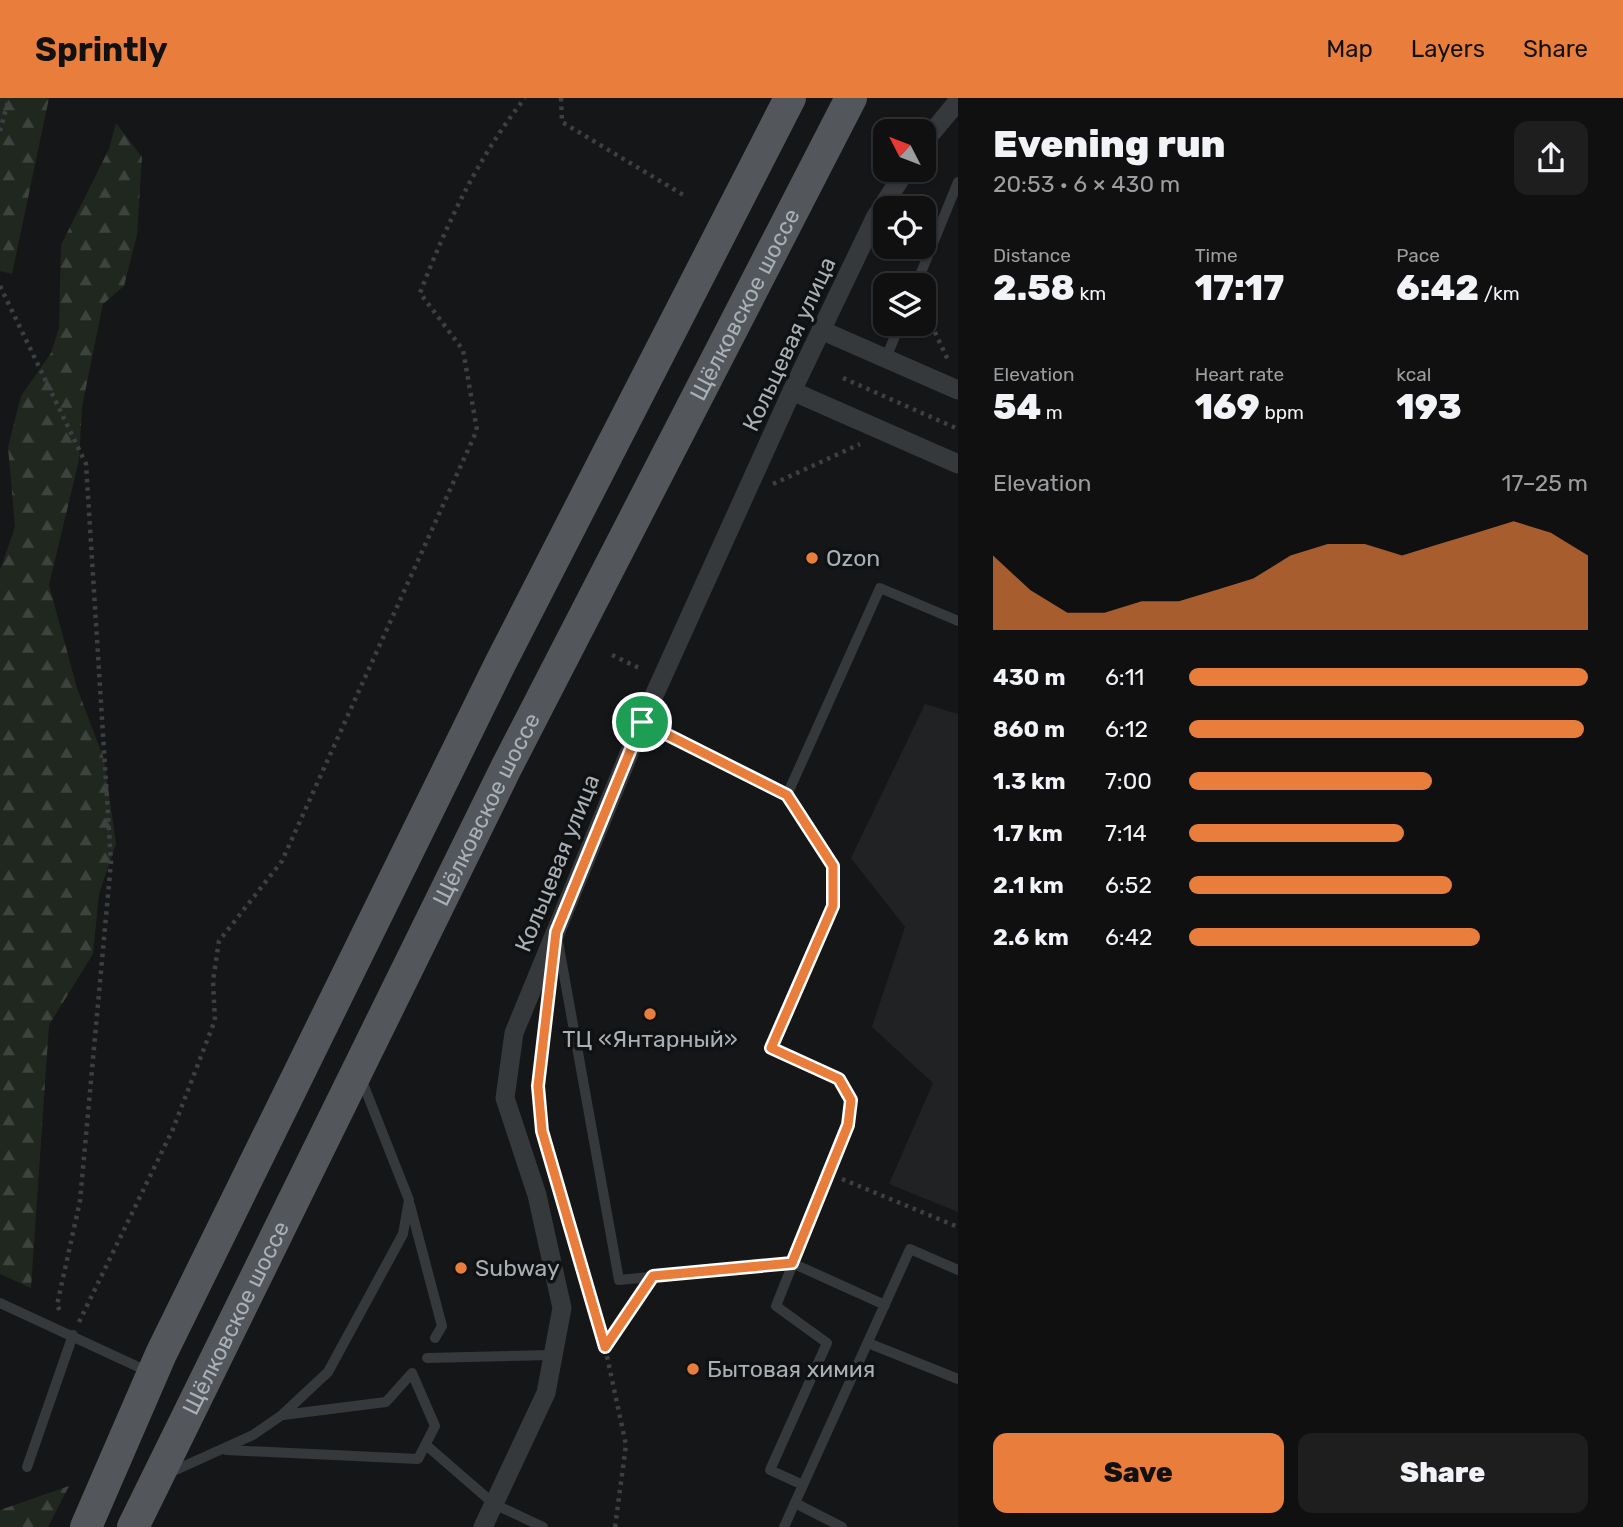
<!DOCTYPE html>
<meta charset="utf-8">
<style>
body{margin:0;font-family:Rubik,sans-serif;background:#1e1e1f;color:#f1f3f6;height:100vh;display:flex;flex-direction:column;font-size:26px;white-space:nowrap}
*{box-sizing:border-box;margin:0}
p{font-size:23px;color:#9c9d9f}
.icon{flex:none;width:38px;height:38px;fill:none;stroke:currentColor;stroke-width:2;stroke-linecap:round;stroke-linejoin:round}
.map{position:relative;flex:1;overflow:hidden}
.drawer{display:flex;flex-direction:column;background:#101011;width:665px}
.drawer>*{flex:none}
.needle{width:46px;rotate:312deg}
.controls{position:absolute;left:873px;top:21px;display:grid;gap:14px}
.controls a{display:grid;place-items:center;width:63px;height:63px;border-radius:14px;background:#101011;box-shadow:0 2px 5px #0004,0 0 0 2px #303031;font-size:35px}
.pin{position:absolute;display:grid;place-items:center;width:60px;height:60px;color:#fff;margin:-30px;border:4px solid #fff;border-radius:50%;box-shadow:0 2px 7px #0007}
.round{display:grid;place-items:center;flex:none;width:74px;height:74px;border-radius:14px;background:#1e1e1f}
.head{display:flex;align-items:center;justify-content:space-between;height:119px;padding:0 35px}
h1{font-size:38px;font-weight:800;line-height:52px}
.stats{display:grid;grid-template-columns:repeat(3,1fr);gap:10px;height:119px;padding:7px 35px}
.stats div{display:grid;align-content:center}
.stats b{font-size:35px;font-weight:800}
.stats small{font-size:19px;font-weight:400}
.stats p{font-size:19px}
.chart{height:196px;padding:14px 35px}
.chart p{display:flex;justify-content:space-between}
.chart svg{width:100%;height:126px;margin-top:7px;fill:#e97e3c;opacity:.7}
.action{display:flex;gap:14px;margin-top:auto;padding:14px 35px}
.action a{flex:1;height:80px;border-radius:14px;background:#e97e3c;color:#111;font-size:28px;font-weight:800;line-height:80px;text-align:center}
.action a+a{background:#1e1e1f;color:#f1f3f6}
ul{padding:0 35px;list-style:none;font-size:23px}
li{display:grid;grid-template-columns:112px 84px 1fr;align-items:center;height:52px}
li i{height:18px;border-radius:9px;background:#e97e3c}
header{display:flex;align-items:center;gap:42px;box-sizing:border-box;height:98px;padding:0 35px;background:#e97e3c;color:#111}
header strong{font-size:33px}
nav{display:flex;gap:38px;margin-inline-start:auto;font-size:24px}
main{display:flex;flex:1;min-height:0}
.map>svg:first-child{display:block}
.built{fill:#212224}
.forest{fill:url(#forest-firs)}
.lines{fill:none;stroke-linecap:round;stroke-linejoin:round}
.path{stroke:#3c4043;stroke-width:4.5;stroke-dasharray:3.5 5;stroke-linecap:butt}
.service{stroke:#36393c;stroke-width:10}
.minor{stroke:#36393c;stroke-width:19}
.primary{stroke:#53565b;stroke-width:32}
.route-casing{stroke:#fff;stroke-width:14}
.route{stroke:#e97e3c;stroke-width:9}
.poi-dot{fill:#e97e3c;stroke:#101112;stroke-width:2.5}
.labels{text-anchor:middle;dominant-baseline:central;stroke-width:7;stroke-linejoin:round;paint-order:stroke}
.street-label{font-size:23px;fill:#a8b0b6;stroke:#101112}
.poi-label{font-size:23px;fill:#a8b0b6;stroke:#101112;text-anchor:start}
</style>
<header>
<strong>Sprintly</strong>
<nav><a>Map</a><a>Layers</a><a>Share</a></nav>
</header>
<main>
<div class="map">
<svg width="958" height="1429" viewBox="0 0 958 1429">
<defs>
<pattern id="forest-firs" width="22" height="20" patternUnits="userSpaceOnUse" patternTransform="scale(1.75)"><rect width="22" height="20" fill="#20271f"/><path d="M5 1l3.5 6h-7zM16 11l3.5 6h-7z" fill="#3e443d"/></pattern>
</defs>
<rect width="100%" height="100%" fill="#151617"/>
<!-- built -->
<polygon class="built" points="925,606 958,616 958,1114 889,1086 933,985 872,929 905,829 851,760"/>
<!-- forest -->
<g class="forest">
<polygon points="0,0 49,0 12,176 0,173"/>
<polygon points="116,25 142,59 137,137 124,188 103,206 82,309 79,362 49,487 77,590 104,661 116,746 99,796 93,856 49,927 31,1190 0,1176 0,472 15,429 8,349 21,298 51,255 59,230 61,147 109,51"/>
<polygon points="69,1388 48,1429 0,1429 0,1412"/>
</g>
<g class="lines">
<!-- path -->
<g class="path">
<polyline points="561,0 562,24 685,98"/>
<polyline points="0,33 9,0"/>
<polyline points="0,188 86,366 111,764 80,1103 57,1207 61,1215"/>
<polyline points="924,211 949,264"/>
<polyline points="843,280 958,331"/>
<polyline points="773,386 860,346"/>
<polyline points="612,557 641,571"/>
<polyline points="545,1043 538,988 545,920"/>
<polyline points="842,1081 958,1129"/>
<polyline points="567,1122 605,1249"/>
<path d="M79 1224 173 1031 215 922 213 883 219 843 282 763 477 332 463 252 420 195C447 125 478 59 525 0"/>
<polyline points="615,1429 626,1347 605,1249 640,1197"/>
</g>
<!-- service -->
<g class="service">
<polyline points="916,187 958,84"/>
<polyline points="886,260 900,226"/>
<polyline points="642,624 787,697 880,490 958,523"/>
<polyline points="787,697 833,768 833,808 771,950 839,981 851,1002 848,1027 776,1208 827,1245 770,1372 803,1387"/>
<polyline points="557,838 619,1182 792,1165 885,1207"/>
<polyline points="410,1107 442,1228 435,1240"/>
<polyline points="0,1205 147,1273"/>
<polyline points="868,1245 958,1281"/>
<polyline points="427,1260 553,1257"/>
<polyline points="426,1347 494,1406 543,1429"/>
<polyline points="226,1352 418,1361 435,1328 412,1275 386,1304 283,1317"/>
<polyline points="27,1369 73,1237"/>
<polyline points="169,1375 253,1337 282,1317 328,1274 403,1136 409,1102 362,983"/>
<polyline points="795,1405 842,1429"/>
<polyline points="784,1429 910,1151 958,1172"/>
</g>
<!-- minor -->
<g class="minor">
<polyline points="924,44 958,3"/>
<polyline points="821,232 958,292"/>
<polyline points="792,293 958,366"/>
<polyline points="483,1429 546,1295 562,1210 537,1097 505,1000 514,935 642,624 792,293 875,120 906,72"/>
</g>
<!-- primary -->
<g class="primary">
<polyline points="86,1429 161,1256 500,566 790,0"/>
<path id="s1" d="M133 1429 506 670 851 0"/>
</g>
</g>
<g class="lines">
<defs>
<polygon id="route" points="642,624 787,697 833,768 833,808 771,950 839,981 851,1002 848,1027 792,1165 653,1178 605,1249 542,1033 538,988 556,834"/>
</defs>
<!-- route casing -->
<use href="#route" class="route-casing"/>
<!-- route -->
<use href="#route" class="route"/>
</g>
<!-- markers -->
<g class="poi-dot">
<circle cx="812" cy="460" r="7"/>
<circle cx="650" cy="916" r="7"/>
<circle cx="461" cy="1170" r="7"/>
<circle cx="693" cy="1271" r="7"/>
</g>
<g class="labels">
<!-- street labels -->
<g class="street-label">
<text stroke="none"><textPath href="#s1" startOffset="1367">Щёлковское шоссе</textPath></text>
<text transform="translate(789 246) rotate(-65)">Кольцевая улица</text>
<text stroke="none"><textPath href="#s1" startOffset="800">Щёлковское шоссе</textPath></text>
<text transform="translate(557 765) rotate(-68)">Кольцевая улица</text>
<text stroke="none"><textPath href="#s1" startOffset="233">Щёлковское шоссе</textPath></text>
</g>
<!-- poi labels -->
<g class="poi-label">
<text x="826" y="460">Ozon</text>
<text x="650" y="941" text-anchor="middle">ТЦ «Янтарный»</text>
<text x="475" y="1170">Subway</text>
<text x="707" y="1271">Бытовая химия</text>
</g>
</g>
</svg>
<div class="controls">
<a><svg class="needle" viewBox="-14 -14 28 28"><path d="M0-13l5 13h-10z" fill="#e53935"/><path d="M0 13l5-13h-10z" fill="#9c9d9f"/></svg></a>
<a><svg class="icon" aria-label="locate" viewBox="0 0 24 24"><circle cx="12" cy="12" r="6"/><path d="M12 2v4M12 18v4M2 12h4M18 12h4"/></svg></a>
<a><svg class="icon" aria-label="layers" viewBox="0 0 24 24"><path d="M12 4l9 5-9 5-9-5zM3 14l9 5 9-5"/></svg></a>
</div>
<div class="pin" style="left:642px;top:624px;background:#1e9e55"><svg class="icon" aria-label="arrive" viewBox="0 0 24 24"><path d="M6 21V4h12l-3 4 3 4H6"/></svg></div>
</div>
<section class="drawer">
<div class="head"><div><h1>Evening run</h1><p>20:53 · 6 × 430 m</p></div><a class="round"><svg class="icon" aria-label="share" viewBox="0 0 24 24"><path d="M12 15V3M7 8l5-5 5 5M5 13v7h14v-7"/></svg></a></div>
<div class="stats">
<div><p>Distance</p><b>2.58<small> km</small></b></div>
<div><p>Time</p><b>17:17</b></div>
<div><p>Pace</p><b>6:42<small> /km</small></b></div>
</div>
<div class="stats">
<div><p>Elevation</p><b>54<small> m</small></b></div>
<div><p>Heart rate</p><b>169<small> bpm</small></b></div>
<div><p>kcal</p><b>193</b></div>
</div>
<div class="chart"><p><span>Elevation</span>17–25 m</p>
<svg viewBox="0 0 160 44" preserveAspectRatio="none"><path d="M0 44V18L10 30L20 38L30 38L40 34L50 34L60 30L70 26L80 18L90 14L100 14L110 18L120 14L130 10L140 6L150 10L160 18V44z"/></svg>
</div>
<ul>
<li><b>430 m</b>6:11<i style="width:100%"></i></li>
<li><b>860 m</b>6:12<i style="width:99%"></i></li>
<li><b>1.3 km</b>7:00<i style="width:61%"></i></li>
<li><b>1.7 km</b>7:14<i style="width:54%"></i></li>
<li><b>2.1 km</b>6:52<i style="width:66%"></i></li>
<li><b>2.6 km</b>6:42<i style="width:73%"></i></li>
</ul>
<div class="action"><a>Save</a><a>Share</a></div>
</section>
</main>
